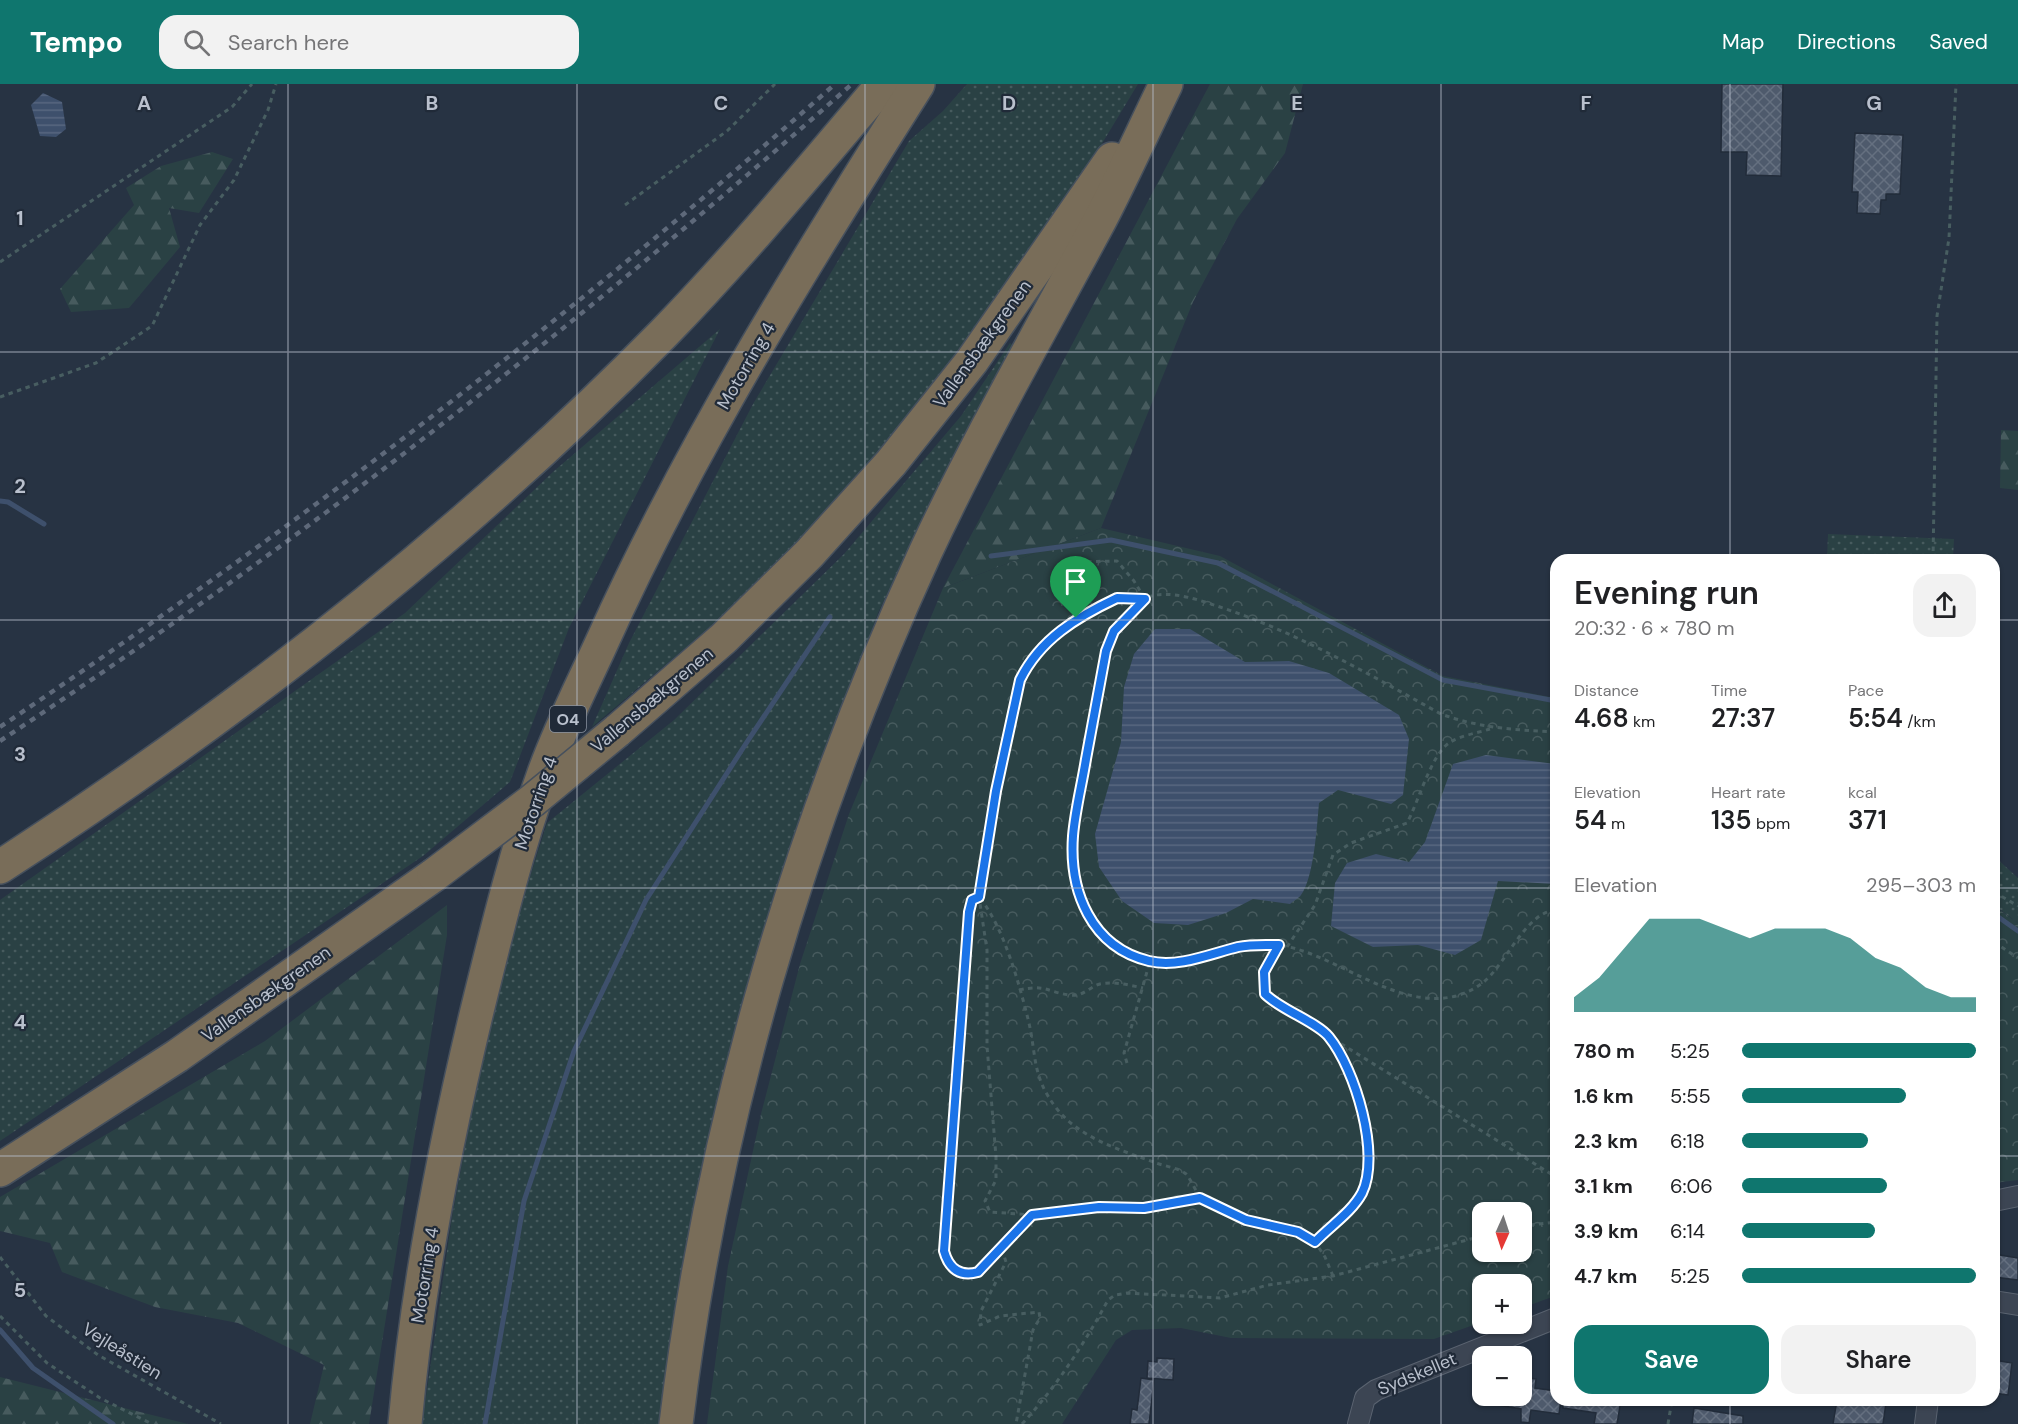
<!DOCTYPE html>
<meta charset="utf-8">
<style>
body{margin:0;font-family:"DM Sans",sans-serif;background:#f2f2f2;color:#202124;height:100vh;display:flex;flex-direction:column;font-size:22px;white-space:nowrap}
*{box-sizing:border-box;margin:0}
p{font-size:20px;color:#757577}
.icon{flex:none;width:33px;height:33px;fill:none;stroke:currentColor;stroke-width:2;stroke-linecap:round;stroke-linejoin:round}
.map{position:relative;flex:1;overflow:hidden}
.drawer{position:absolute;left:1550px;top:470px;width:450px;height:852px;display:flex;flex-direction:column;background:#fff;border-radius:18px;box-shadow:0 2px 4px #0004}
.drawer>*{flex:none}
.needle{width:39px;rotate:183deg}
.buttons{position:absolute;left:1472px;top:1118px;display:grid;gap:12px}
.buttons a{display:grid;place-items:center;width:60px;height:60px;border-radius:12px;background:#fff;box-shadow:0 2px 4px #0004;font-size:30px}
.pin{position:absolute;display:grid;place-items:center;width:51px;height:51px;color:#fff;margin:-62px -26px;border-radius:50% 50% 50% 0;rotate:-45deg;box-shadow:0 0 6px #0007}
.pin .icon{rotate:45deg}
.round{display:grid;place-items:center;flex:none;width:63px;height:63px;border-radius:18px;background:#f2f2f2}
.head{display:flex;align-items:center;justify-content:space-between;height:102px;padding:0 24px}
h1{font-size:33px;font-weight:600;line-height:45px}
.stats{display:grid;grid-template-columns:repeat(3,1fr);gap:9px;height:102px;padding:6px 24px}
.stats div{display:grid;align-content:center}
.stats b{font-size:26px;font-weight:600}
.stats small{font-size:16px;font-weight:400}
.stats p{font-size:16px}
.chart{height:168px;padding:12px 24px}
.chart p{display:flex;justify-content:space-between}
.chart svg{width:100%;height:108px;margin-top:6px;fill:#0f766e;opacity:.7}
.button{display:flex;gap:12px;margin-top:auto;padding:12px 24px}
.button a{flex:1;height:69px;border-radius:18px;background:#0f766e;color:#fff;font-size:24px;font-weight:600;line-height:69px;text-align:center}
.button a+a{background:#f2f2f2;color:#202124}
ul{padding:0 24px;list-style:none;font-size:20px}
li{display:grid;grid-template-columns:96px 72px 1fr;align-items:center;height:45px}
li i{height:15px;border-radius:8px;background:#0f766e}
header{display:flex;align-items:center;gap:36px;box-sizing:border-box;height:84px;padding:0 30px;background:#0f766e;color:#fff}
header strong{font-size:28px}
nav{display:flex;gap:33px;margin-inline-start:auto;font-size:21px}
.search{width:420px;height:54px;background:#f2f2f2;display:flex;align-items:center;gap:15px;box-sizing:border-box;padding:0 21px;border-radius:18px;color:#757577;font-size:22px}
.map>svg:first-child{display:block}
.grass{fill:url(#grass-dots)}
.forest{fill:url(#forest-firs)}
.park{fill:url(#park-crowns);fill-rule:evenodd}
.water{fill:url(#water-rules)}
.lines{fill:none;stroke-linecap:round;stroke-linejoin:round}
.stream{stroke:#3e506c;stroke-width:5}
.building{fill:url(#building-cross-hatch);stroke:#222c3a;stroke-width:1.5}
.street-casing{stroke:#5a6370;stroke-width:22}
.highway-casing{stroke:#46505d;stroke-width:36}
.path{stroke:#485e61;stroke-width:3;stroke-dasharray:4.5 4.5;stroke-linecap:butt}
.street{stroke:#3c4553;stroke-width:20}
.highway{stroke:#796d59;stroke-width:33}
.rail{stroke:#5e697a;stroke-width:4.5;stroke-dasharray:6 6;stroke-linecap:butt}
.highway-bridge-casing{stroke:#46505d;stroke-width:36;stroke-linecap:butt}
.highway-bridge{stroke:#796d59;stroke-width:33}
.route-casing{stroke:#fff;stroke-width:12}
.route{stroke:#1a73e8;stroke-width:8}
.grid{fill:none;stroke:#b9c0cd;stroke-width:1.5;stroke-opacity:0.55}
.labels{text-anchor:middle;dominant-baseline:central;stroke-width:4.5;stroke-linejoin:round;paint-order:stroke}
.shield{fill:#202a38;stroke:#8b93a0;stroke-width:1.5}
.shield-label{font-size:16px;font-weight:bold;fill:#b9c0cd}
.street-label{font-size:18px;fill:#b9c0cd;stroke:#202a38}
.grid-label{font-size:20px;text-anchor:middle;font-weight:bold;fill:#b9c0cd;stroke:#202a38;stroke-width:4.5;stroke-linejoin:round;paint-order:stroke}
</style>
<header>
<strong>Tempo</strong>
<div class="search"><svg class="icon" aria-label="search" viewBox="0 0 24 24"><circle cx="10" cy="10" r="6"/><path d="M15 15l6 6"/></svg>Search here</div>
<nav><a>Map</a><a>Directions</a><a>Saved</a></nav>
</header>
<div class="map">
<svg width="2018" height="1340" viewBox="0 0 2018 1340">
<defs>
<pattern id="grass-dots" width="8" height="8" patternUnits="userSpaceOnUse" patternTransform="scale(1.5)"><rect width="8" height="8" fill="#2a4144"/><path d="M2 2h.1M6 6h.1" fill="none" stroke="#475b5e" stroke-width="1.8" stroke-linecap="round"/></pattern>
<pattern id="forest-firs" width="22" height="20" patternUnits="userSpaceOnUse" patternTransform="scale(1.5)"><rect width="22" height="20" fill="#2a4144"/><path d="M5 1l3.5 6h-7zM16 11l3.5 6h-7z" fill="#475b5e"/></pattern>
<pattern id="park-crowns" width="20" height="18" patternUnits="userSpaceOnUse" patternTransform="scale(1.5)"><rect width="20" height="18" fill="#2a4144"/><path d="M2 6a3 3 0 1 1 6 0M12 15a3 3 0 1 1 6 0" fill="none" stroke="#475b5e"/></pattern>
<pattern id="water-rules" width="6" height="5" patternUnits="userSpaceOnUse" patternTransform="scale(1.5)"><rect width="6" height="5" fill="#3e506c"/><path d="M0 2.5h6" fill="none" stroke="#586780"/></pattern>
<pattern id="building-cross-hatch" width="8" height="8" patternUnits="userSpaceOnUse" patternTransform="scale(1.5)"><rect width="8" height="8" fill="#4e5a6c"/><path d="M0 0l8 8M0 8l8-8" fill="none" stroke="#657080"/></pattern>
</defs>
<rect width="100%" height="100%" fill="#273343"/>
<!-- grass -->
<g class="grass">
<polygon points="967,0 1138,0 1011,210 801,466 592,643 629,559 753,320 909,57 943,27"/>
<polygon points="720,245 569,544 510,698 423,772 0,1057 0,816 405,529 554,387"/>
<polygon points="1010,259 1015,263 951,376 878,529 799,741 753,881 724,991 687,1169 660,1340 422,1340 452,1133 485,955 510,856 547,739 674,636 844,470 961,332"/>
<polygon points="1828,450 1954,455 1953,475 1827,475"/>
<polygon points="1994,772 2018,794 2018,839 1994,821"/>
</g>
<!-- forest -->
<g class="forest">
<polygon points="1210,0 1303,0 1285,69 1237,135 1193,218 1101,444 943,504"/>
<polygon points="212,68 233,75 199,129 169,124 180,163 129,224 71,228 60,205 134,121 126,104 161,82"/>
<polygon points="2001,346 2018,347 2018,406 2000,404"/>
<polygon points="447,821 447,851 369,1340 310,1340 324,1281 238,1239 155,1223 62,1188 50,1159 0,1147 0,1113 265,957"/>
<polygon points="0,1293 188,1340 0,1340"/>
</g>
<!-- park -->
<g class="park">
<path d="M1101 444 1220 472 1443 592 1555 614V1212L1521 1224V1200H1482V1238L1434 1255 1231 1254 1181 1244 1132 1246 1116 1256 1062 1340H707L728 1182 761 1030 800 880 849 730 943 504ZM1482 1128H1521V1167H1482Z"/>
<polygon points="1994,822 2018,839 2018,1096 1994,1099"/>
</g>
<!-- water -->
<g class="water">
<polygon points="43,9 62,18 66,45 56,53 40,52 31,21"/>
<path d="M1155 545H1190L1245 578 1289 577 1329 589 1399 631 1409 655 1403 711 1391 720 1338 706 1319 719C1317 741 1314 794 1301 811 1299 814 1293 817 1290 820L1253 815 1226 829 1188 841 1154 839 1122 817 1099 783 1095 750 1121 658 1124 603 1134 570Z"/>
<polygon points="1486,671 1555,680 1555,800 1498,797 1481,856 1455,871 1418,861 1373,863 1331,842 1335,799 1347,779 1376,770 1409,778 1425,758 1453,680"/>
</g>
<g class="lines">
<!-- stream -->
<g class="stream">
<polyline points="0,417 8,418 44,440"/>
<polyline points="991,472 1111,456 1218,479 1443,596 1556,617"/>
<polyline points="1994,830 2018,847"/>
<polyline points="0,1246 33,1284 113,1340"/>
<polyline points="485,1340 524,1117 574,967 646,816 745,661 830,533"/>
</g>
</g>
<!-- building -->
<g class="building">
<polygon points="1722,0 1783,0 1781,92 1746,91 1747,68 1721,68"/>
<polygon points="1855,49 1903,51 1900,110 1886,110 1886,116 1881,116 1880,130 1857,129 1858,108 1852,108"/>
<polygon points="1994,1170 2018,1174 2018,1196 1994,1193"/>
<polygon points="1157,1274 1174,1275 1173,1296 1147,1294 1148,1277 1157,1278"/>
<polygon points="1994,1276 2012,1279 2008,1311 1994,1309"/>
<polygon points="1521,1293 1536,1295 1535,1304 1556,1307 1556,1316 1561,1316 1559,1330 1531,1326 1529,1339 1521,1338 1521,1325 1486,1319 1486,1311 1521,1311"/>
<polygon points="1141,1294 1154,1296 1149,1340 1130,1340 1132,1325 1137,1326"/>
<polygon points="1563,1316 1621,1316 1617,1340 1594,1340 1596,1329 1563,1324"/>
<polygon points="1837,1316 1886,1319 1883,1340 1833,1340"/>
<polygon points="1694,1324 1743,1332 1743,1340 1692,1340"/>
</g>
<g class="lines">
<defs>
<g id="street">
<polyline points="1994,1117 2018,1112"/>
<polyline points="1994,1217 2018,1221"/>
<polyline points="1358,1340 1365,1314 1376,1306 1556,1234"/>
<polyline points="1925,1340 1928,1316"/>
</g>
<g id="highway">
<polyline points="617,647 724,554 809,470 891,379 972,277 1112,75"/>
<path d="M0 783C238 629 463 453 663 250 740 171 811 85 883 0"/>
<polyline points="0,1086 177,972 434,791"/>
<path d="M405 1340C417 1202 444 1065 476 931 496 850 515 770 543 692 559 646 582 602 602 558 690 363 803 181 918 0"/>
<path d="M676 1340C712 1039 799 744 925 469 978 355 1041 246 1100 136 1123 92 1144 45 1166 0"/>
</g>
</defs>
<!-- street casing -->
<use href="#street" class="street-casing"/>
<!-- highway casing -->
<use href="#highway" class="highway-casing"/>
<!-- path -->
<g class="path">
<polyline points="625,121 727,47 775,0"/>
<polyline points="0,178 232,23 252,0"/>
<polyline points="0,313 96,279 152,242 200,141 234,96 268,26 276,0"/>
<polyline points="1933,476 1937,232 1949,154 1956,0"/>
<polyline points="1069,478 1117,477 1134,497 1145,515"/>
<path d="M1556 648C1515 646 1479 644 1441 630 1370 591 1300 550 1223 524 1202 517 1178 508 1156 511 1131 515 1114 547 1106 567 1099 603 1093 639 1087 674 1082 699 1076 725 1073 750 1067 804 1092 866 1150 877 1194 886 1235 854 1279 861 1335 869 1396 927 1456 912 1467 909 1479 903 1487 895 1505 879 1530 824 1556 827"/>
<polyline points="1994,808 2018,822"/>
<polyline points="1994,858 2018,874"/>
<polyline points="1279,861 1264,888 1265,910 1272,917 1556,1093"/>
<path d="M1287 863 1315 821 1333 771 1351 759 1407 739C1418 719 1431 671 1449 659 1459 652 1477 649 1490 645"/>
<path d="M1019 906C1047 900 1046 908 1070 911 1083 913 1089 903 1100 900 1114 897 1129 901 1143 904"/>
<polyline points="1127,979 1124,969 1150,877"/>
<path d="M1200 1114C1196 1107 1191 1096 1186 1090 1179 1084 1164 1082 1156 1079 1121 1066 1081 1055 1057 1025 1031 992 1037 971 1028 935 1019 899 1003 841 979 813L972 816 969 828 945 1125C944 1150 936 1200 978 1188L1033 1131 1099 1123 1144 1124 1200 1114 1246 1136 1298 1148 1315 1158 1325 1173 1333 1192"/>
<path d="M1033 1131 990 1128 985 1117 996 1096V1073L987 962V866L979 813 996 707 1020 596C1038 559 1076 528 1115 515 1123 512 1134 515 1143 515"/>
<polyline points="1521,1142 1556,1138"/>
<path d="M1315 1158C1329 1144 1346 1133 1357 1116 1388 1071 1352 996 1330 954"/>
<polyline points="1002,1165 1006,1178 981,1227 980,1241 1000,1232 1039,1228 1040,1234 1033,1246 1016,1340"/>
<polyline points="0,1173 46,1232 98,1271 221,1340"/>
<polyline points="0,1232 47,1279 100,1314 152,1340"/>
<path d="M1022 1340C1057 1302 1084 1260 1108 1216L1115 1211 1127 1209 1220 1214 1268 1201 1333 1192 1482 1152"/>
<polyline points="1668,1340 1672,1316"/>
</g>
<!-- street -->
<use href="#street" class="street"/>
<!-- highway -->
<use href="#highway" class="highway"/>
<!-- rail -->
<g class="rail">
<path d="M0 643C292 447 571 233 835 0"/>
<path d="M0 657C300 460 583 237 852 0"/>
</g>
<defs>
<polyline id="highway-bridge" points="434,791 532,717 617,647"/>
</defs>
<!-- highway-bridge casing -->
<use href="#highway-bridge" class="highway-bridge-casing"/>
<!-- highway-bridge -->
<use href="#highway-bridge" class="highway-bridge"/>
</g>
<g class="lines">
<defs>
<path id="route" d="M1117 514 1145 515 1114 547 1106 567C1099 603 1093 639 1086 675 1082 700 1075 727 1073 752 1069 807 1091 863 1149 877 1178 884 1210 870 1238 863 1252 860 1265 861 1279 861L1264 888 1265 910C1281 926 1317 938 1329 953 1355 985 1381 1070 1362 1109 1351 1129 1330 1142 1315 1158L1298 1148 1246 1136 1200 1114 1144 1124 1099 1123 1032 1131 978 1188C960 1193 949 1185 944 1167L969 828 972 816 979 813 996 707 1020 596C1040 555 1077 533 1117 514Z"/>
</defs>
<!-- route casing -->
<use href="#route" class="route-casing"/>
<!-- route -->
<use href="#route" class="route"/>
</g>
<!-- grid -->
<path class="grid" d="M288 0V1340M577 0V1340M865 0V1340M1153 0V1340M1441 0V1340M1730 0V476M0 268H2018M0 536H1556M1994 536H2018M0 804H1556M1994 804H2018M0 1072H1556M1994 1072H2018M1730 1316V1340"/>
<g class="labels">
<!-- shield labels -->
<rect class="shield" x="550" y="622" width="36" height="26" rx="4.5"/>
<g class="shield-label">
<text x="568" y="635">O4</text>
</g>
<!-- street labels -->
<g class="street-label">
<text transform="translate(982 260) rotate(-54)">Vallensbækgrenen</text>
<text transform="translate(746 282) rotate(-60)">Motorring 4</text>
<text transform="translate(652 616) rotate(-40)">Vallensbækgrenen</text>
<text transform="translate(536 719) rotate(-71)">Motorring 4</text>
<text transform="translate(266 910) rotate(-35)">Vallensbækgrenen</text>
<text transform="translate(425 1191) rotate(-81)">Motorring 4</text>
<text transform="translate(122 1267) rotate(32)">Vejleåstien</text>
<text transform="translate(1417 1290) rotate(-23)">Sydskellet</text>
</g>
</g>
<g class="grid-label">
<text x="144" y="26">A</text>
<text x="432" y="26">B</text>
<text x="721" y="26">C</text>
<text x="1009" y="26">D</text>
<text x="1297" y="26">E</text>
<text x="1586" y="26">F</text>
<text x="1874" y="26">G</text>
<text x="20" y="141">1</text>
<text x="20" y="409">2</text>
<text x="20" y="677">3</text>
<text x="20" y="945">4</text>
<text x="20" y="1213">5</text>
</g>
</svg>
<div class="buttons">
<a><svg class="needle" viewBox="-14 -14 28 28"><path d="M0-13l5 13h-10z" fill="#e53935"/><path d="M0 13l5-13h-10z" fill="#757577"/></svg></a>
<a>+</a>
<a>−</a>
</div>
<div class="pin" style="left:1076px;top:534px;background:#1e9e55"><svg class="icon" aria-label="arrive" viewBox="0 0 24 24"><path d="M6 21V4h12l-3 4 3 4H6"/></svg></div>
<section class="drawer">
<div class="head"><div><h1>Evening run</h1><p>20:32 · 6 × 780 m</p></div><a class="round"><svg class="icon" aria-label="share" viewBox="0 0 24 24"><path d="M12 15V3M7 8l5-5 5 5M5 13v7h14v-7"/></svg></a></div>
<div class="stats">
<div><p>Distance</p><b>4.68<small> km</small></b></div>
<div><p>Time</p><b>27:37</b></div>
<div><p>Pace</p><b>5:54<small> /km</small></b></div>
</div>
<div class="stats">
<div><p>Elevation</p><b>54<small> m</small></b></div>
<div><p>Heart rate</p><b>135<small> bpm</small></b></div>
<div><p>kcal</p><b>371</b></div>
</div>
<div class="chart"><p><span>Elevation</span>295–303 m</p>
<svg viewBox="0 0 160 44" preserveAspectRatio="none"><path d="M0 44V38L10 30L20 18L30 6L40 6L50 6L60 10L70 14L80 10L90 10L100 10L110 14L120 22L130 26L140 34L150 38L160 38V44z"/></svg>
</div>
<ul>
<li><b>780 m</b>5:25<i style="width:100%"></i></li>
<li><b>1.6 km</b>5:55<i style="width:70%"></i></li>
<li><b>2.3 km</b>6:18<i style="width:54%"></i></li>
<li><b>3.1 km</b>6:06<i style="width:62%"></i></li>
<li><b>3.9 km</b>6:14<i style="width:57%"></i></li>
<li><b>4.7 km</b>5:25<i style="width:100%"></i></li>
</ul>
<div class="button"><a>Save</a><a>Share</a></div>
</section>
</div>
